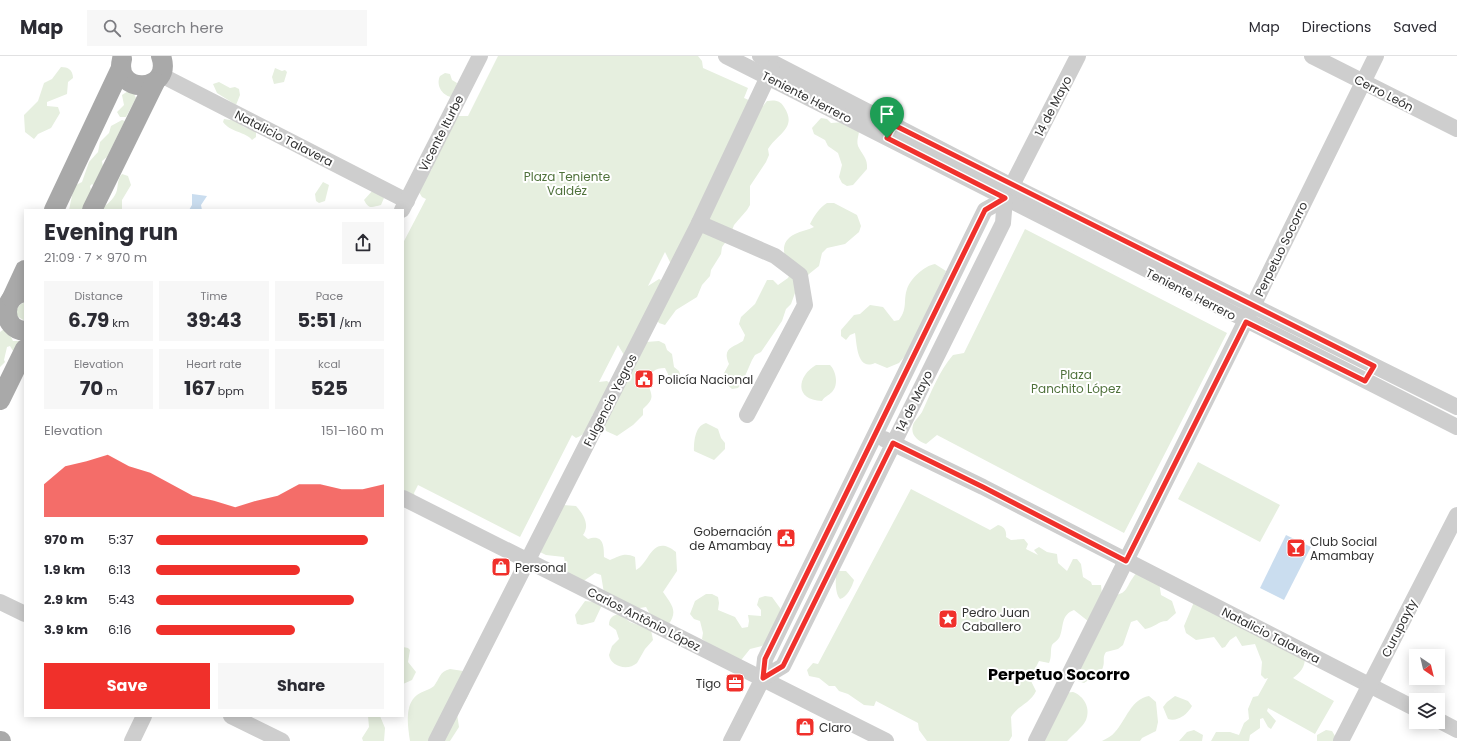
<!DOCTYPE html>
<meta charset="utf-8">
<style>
body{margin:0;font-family:Poppins,sans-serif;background:#f7f7f7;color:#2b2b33;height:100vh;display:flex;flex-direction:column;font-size:15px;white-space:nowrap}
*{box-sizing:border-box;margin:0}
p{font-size:13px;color:#7c7c81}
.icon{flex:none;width:22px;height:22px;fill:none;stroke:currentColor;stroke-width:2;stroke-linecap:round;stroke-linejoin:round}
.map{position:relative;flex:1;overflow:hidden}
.side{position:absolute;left:24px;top:153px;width:380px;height:508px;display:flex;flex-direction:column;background:#fff;border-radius:0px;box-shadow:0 2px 10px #0003}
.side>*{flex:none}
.needle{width:26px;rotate:145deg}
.buttons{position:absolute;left:1409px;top:593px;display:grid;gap:8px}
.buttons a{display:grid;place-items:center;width:36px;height:36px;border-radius:0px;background:#fff;box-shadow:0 2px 10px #0003;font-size:20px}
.pin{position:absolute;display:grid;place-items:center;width:34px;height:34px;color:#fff;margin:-41px -17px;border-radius:50% 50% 50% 0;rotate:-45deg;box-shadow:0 0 4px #0007}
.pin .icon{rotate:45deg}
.round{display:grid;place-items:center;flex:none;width:42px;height:42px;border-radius:0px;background:#f7f7f7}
.summary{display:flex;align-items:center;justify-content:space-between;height:68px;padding:0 20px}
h1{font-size:22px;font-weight:700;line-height:30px}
.stats{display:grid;grid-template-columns:repeat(3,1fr);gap:6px;height:68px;padding:4px 20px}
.stats div{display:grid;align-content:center;border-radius:0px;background:#f7f7f7;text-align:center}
.stats b{font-size:20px;font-weight:700}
.stats small{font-size:11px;font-weight:400}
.stats p{font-size:11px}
.chart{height:112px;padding:8px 20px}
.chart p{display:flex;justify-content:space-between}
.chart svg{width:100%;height:72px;margin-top:4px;fill:#f0302b;opacity:.7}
.button{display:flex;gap:8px;margin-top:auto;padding:8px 20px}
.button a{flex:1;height:46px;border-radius:0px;background:#f0302b;color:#fff;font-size:16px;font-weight:700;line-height:46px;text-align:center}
.button a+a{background:#f7f7f7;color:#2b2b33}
ul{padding:0 20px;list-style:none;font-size:13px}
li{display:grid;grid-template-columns:64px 48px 1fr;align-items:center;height:30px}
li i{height:10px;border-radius:5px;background:#f0302b}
header{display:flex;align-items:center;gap:24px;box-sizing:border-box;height:56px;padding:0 20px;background:#fff;border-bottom:1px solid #e1e1e2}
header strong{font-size:19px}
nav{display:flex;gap:22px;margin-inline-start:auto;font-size:14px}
.search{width:280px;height:36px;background:#f7f7f7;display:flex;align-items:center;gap:10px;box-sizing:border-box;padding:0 14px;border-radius:0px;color:#7c7c81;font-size:15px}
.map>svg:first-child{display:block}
.green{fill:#e6efdf;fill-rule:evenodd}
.water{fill:#caddef}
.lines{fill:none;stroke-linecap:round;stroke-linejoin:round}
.minor{stroke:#cecece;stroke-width:16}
.major{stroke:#a9a9a9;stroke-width:20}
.route-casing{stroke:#fff;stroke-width:8}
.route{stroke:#f0302b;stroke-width:5}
.labels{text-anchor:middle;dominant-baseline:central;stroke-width:4;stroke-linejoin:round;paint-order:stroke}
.street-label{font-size:12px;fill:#313131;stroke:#fff}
.park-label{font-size:12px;fill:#4f713b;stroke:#fff}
.poi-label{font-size:12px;fill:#313131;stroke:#fff;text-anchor:start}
.district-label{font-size:16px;font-weight:bold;fill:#000;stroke:#fff}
</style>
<header>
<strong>Map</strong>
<div class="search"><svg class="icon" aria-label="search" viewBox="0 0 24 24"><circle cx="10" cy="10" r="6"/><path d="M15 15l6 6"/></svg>Search here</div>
<nav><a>Map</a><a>Directions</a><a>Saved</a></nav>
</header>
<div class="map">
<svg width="1457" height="685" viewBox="0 0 1457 685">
<rect width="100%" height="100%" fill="#fff"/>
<!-- green -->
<g class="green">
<path d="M498 0H698L702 5 703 12 748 32 744 42 763 50 767 45C774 44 780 44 784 51 798 72 777 78 768 93L769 99 766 106 750 130V149L747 154 734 169 730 180 722 191 721 198 711 214 710 220 702 229 697 241 676 254 665 269 659 267 655 261 646 286 659 285 665 288 667 294 672 298 674 311 679 315 681 321 678 327 672 328 667 325 668 318 665 312C655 312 650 316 648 326 651 340 656 341 643 353V359L633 369 617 380 606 375 598 359H592C594 371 586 378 576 382L572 379 520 481 418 429 414 437 415 440 403 444V187L426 143 422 141 417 133 432 113 433 103 457 60H468ZM665 196 671 208 665 226 659 223 648 230 642 242ZM618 289 627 304 612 329 607 325 599 326Z"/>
<path d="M61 11C68 11 73 14 73 22L68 26 67 38 47 46V50L58 51 60 57 51 72 38 78 34 83 25 76 24 59 38 45 44 27 52 23Z"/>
<polygon points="275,12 282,15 285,14 287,16 284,26 274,28 272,21"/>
<path d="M445 17 450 18 452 24 457 27 454 41C444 42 435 30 440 20Z"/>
<polygon points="219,26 230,32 235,31 239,33 240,39 236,49 217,37 213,28"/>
<polygon points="128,35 134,38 136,42 126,61 120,61 117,56 124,49 122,39"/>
<path d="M821 62 827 63 831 67 844 66 859 71C860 78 856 83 858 90 862 99 868 102 867 113L853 129 847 130 842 127 839 121 842 109 838 97 828 90 825 84 814 78 812 72Z"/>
<path d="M224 63 237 65 244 71 256 75V81L252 84C246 76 230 76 223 66Z"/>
<polygon points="122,64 125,65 107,101 102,105 103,111 97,132 92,128 90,130 92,139 90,154 69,154 74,130 82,126 89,106 98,96 100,86 109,77 111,70"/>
<path d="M122 118 128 120 131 129 122 144V154H99C105 150 111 146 115 139 119 133 116 124 122 118Z"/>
<polygon points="323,126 329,129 325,145 319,147 316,145 315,138"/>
<path d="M373 134 384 142 381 149C372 151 369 154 364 144Z"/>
<path d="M827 147H834L857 159 861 170 859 176 845 188 827 192 822 197 819 210 809 218 795 237 791 248 786 253 782 265 761 296 755 299 752 304 742 327 738 332 732 333 723 325V319L729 308C722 292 732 292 743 285L745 279 739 268 741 261 755 248 767 224H773L778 229 788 222 791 216C785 202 777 187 795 178 801 175 808 174 814 171L810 168C814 160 819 152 827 147Z"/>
<path d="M1025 173 1227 277 1124 477 937 379 926 388C918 385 910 379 913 369 914 365 919 361 922 356 931 337 939 315 953 299L964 297Z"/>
<path d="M935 208 946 215 912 292 899 307 887 312 875 307C857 315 857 289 855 277L850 279 846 284 841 280V274L854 259 860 258 870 249 883 251 894 265 899 264C908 252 903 245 907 233 911 222 924 210 935 208Z"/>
<path d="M25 246V265L17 260C16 252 18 249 25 246Z"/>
<polygon points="4,273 9,277 13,285 19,285 13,295 10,290 7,291 4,304 5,306 0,311 0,276"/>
<path d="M816 309H830C836 315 839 329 832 336 828 340 825 340 822 345 794 344 797 320 816 309Z"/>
<path d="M706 367 718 373 721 382 725 387V393L714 404 694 395C694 385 695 370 706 367Z"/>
<polygon points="1198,406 1280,449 1260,486 1178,443"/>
<path d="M911 433 990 474 998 469C1004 470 1007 475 1006 481L1011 484 1024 483 1028 488 1026 493 1038 499 1034 494 1039 491 1047 496 1057 498 1058 507 1067 515 1073 503H1077L1081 508 1083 521 1091 526 1092 529H1101L1102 539C1132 541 1122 532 1139 514L1159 526 1161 539 1172 545 1176 557 1167 565C1158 565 1154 572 1145 573L1137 564 1131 566 1123 589 1118 593 1106 596C1102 602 1105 605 1103 611 1101 620 1091 622 1084 627L1078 625 1074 621 1093 569 1074 554C1061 559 1064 569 1060 580 1058 585 1054 586 1052 589 1050 594 1052 601 1049 607L1039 605 1030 623 1036 635C1031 647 1017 650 1011 661L1012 680 1009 685H927L919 674 918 667 876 645 874 650 864 649 848 638 839 635 835 630H829L819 622 809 620 807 614 813 607 818 608Z"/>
<path d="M563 449 576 450C584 459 590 469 583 479L588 483C603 478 604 489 604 501L610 504C619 500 625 496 635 501L636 514C650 507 652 477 676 496L677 515 663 536C671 548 679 555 668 569L652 562 646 551 627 554 604 537 601 519 595 517 585 524 577 526 567 520 564 501 546 499 540 496Z"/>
<path d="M839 515H846L854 524C852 531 847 541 840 543 835 538 835 523 837 516Z"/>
<polygon points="706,538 712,538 718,541 719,547 718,554 735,561 742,572 748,571 749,565 748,559 761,560 761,554 757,549 759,542 765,540 772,541 780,552 782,559 766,586 762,590 750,593 738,608 702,583 703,577 700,565 694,563 690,558 695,545"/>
<polygon points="585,545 603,547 594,566 582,569 577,568 575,559"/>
<path d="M1194 546 1305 601C1305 611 1301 616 1293 622L1334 645 1315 678 1268 652 1267 655 1276 665 1271 673 1268 671 1263 662 1260 663V672L1250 679 1249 685H1211L1216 676H1230L1239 679 1244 667 1249 663 1248 653 1253 641 1258 640 1268 622 1265 623 1261 619 1262 606 1255 588 1242 590 1236 580 1230 584 1225 591 1222 592 1214 581 1196 584 1186 577 1184 570Z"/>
<path d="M619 558 630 566 651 574 653 584 645 593 637 607C628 615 611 611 609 599L612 590 619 583 616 574 609 569C609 562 613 559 619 558Z"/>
<polygon points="403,591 408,592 410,594 408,606 416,616 412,624 403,628"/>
<path d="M450 613 463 615C477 635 467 640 457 658L459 671 450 685H410C408 670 404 649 417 639 422 635 430 634 434 630 440 622 439 616 450 613Z"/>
<path d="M1073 636C1084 640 1091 652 1086 664 1082 672 1073 678 1067 685H1040L1063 637Z"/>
<path d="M1149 640 1156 646 1158 666 1156 675 1142 682 1140 685H1102C1107 682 1112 680 1115 676 1126 664 1131 643 1149 640Z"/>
<path d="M1175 640 1188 645 1192 650C1187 659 1177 666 1168 663L1163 651 1167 646Z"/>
<polygon points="368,660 380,660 385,672 384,685 363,685 362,682 369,671"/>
<polygon points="1194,674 1203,679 1202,685 1179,685 1187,676"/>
<polygon points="1326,674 1332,675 1338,685 1317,685 1317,679"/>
</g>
<!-- water -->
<g class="water">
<polygon points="192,138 207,140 201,149 202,154 189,154 192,149"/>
<polygon points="1286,479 1311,491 1284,544 1260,532"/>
</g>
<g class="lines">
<!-- minor -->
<g class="minor">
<polyline points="726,0 1457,371"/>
<polyline points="760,0 1012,130 1457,351"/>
<polyline points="1312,0 1457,73"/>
<polyline points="161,19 407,145"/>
<polyline points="1007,139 1078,0"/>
<polyline points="402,154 480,0"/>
<polyline points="699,167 775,200 800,219 805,249 747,359"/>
<polyline points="884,383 983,431 1416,653"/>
<polyline points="403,442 886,685"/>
<polyline points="0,546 25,558"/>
<polyline points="231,660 282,685"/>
<polyline points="1438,664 1457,674"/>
<polyline points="132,685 144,660"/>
<polyline points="436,685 699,167 772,12"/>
<polyline points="731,685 763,622 765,603 985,154 1005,143 1003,167 783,610 763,622"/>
<polyline points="1036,685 1253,250 1376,0"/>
<polyline points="1341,685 1457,459"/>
</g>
<!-- major -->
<g class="major">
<path d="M122 3C113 40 174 37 161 0"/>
<polyline points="54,154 121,12"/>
<polyline points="92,154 155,26"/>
<path d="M25 236C1 239 1 273 25 275"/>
<polyline points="12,242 25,214"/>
<polyline points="0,344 25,293"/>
<polyline points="0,685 1,685"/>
</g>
</g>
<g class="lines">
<defs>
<polygon id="route" points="894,69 1374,310 1365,325 1246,266 1126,505 983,431 893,387 783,610 763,622 765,603 985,154 1005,142 887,82"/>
</defs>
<!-- route casing -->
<use href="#route" class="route-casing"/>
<!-- route -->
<use href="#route" class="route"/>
</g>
<!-- icons -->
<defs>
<symbol id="civic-square" viewBox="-11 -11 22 22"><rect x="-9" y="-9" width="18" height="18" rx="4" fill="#f0302b" stroke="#fff"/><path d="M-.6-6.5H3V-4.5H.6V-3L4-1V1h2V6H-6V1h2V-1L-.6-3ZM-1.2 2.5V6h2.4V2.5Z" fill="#fff"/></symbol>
<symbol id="bar-square" viewBox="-11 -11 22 22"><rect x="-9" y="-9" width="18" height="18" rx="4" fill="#f0302b" stroke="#fff"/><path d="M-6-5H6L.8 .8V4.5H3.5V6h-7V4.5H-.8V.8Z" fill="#fff"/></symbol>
<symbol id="shop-square" viewBox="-11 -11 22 22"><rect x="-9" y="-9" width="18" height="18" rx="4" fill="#f0302b" stroke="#fff"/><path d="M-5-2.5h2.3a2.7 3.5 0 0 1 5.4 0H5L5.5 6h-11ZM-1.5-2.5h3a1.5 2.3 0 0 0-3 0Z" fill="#fff"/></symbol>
<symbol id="sight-square" viewBox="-11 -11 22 22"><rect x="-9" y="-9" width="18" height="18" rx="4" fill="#f0302b" stroke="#fff"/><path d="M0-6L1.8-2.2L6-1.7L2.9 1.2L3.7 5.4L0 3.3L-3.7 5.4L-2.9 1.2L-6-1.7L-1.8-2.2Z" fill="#fff"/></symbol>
<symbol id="office-square" viewBox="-11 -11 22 22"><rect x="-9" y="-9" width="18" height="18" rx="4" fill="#f0302b" stroke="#fff"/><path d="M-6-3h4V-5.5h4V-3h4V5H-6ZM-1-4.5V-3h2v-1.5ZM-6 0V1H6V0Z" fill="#fff"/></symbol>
</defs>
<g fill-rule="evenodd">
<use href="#civic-square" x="633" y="312" width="22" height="22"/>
<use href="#civic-square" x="775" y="471" width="22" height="22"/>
<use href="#bar-square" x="1285" y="481" width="22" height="22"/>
<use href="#shop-square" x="490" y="500" width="22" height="22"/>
<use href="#sight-square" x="937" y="552" width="22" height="22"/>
<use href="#office-square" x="724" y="616" width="22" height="22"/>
<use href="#shop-square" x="794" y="660" width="22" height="22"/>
</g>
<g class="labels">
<!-- street labels -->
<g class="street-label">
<text transform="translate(1384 37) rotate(27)">Cerro León</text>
<text transform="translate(807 41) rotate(27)">Teniente Herrero</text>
<text transform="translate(1053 50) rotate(-63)">14 de Mayo</text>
<text transform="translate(441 77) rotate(-63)">Vicente Iturbe</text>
<text transform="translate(284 82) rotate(27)">Natalicio Talavera</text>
<text transform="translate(1281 193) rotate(-64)">Perpetuo Socorro</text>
<text transform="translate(1191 238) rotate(27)">Teniente Herrero</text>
<text transform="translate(610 344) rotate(-63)">Fulgencio Yegros</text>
<text transform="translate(914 345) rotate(-64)">14 de Mayo</text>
<text transform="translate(644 563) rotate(27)">Carlos Antônio López</text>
<text transform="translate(1399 572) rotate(-63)">Curupayty</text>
<text transform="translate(1271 579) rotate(27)">Natalicio Talavera</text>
</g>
<!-- park labels -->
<g class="park-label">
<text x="567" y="120">Plaza Teniente<tspan x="567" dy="14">Valdéz</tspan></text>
<text x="1076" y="318">Plaza<tspan x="1076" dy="14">Panchito López</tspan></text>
</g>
<!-- poi labels -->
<g class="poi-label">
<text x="658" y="323">Policía Nacional</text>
<text x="772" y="475" text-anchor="end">Gobernación<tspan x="772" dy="14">de Amambay</tspan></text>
<text x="1310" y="485">Club Social<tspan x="1310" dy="14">Amambay</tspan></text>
<text x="515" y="511">Personal</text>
<text x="962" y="556">Pedro Juan<tspan x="962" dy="14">Caballero</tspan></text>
<text x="721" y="627" text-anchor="end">Tigo</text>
<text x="819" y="671">Claro</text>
</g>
<!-- district labels -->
<g class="district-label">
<text x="1059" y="618">Perpetuo Socorro</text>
</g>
</g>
</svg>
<div class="buttons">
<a><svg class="needle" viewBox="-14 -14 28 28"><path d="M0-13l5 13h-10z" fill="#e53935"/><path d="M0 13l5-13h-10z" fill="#7c7c81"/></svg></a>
<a><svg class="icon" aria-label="layers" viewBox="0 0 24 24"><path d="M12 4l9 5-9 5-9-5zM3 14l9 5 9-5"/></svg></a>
</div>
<div class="pin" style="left:887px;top:82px;background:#1e9e55"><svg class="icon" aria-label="arrive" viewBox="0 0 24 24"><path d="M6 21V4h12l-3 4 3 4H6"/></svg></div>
<section class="side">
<div class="summary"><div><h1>Evening run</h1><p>21:09 · 7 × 970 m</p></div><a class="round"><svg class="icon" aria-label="share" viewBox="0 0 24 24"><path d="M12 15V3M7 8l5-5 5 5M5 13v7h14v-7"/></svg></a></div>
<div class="stats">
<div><p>Distance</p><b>6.79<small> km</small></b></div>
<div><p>Time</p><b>39:43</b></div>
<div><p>Pace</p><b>5:51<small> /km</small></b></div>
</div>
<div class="stats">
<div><p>Elevation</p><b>70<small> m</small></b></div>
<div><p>Heart rate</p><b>167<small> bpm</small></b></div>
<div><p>kcal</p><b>525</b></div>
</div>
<div class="chart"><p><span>Elevation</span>151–160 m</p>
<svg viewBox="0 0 160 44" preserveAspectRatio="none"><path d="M0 44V24L10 13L20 10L30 6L40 13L50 17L60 24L70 31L80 34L90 38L100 34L110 31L120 24L130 24L140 27L150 27L160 24V44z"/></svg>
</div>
<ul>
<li><b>970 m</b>5:37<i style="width:93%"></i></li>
<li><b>1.9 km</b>6:13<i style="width:63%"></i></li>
<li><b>2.9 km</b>5:43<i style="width:87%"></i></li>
<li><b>3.9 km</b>6:16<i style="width:61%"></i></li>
</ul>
<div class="button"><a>Save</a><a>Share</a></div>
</section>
</div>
